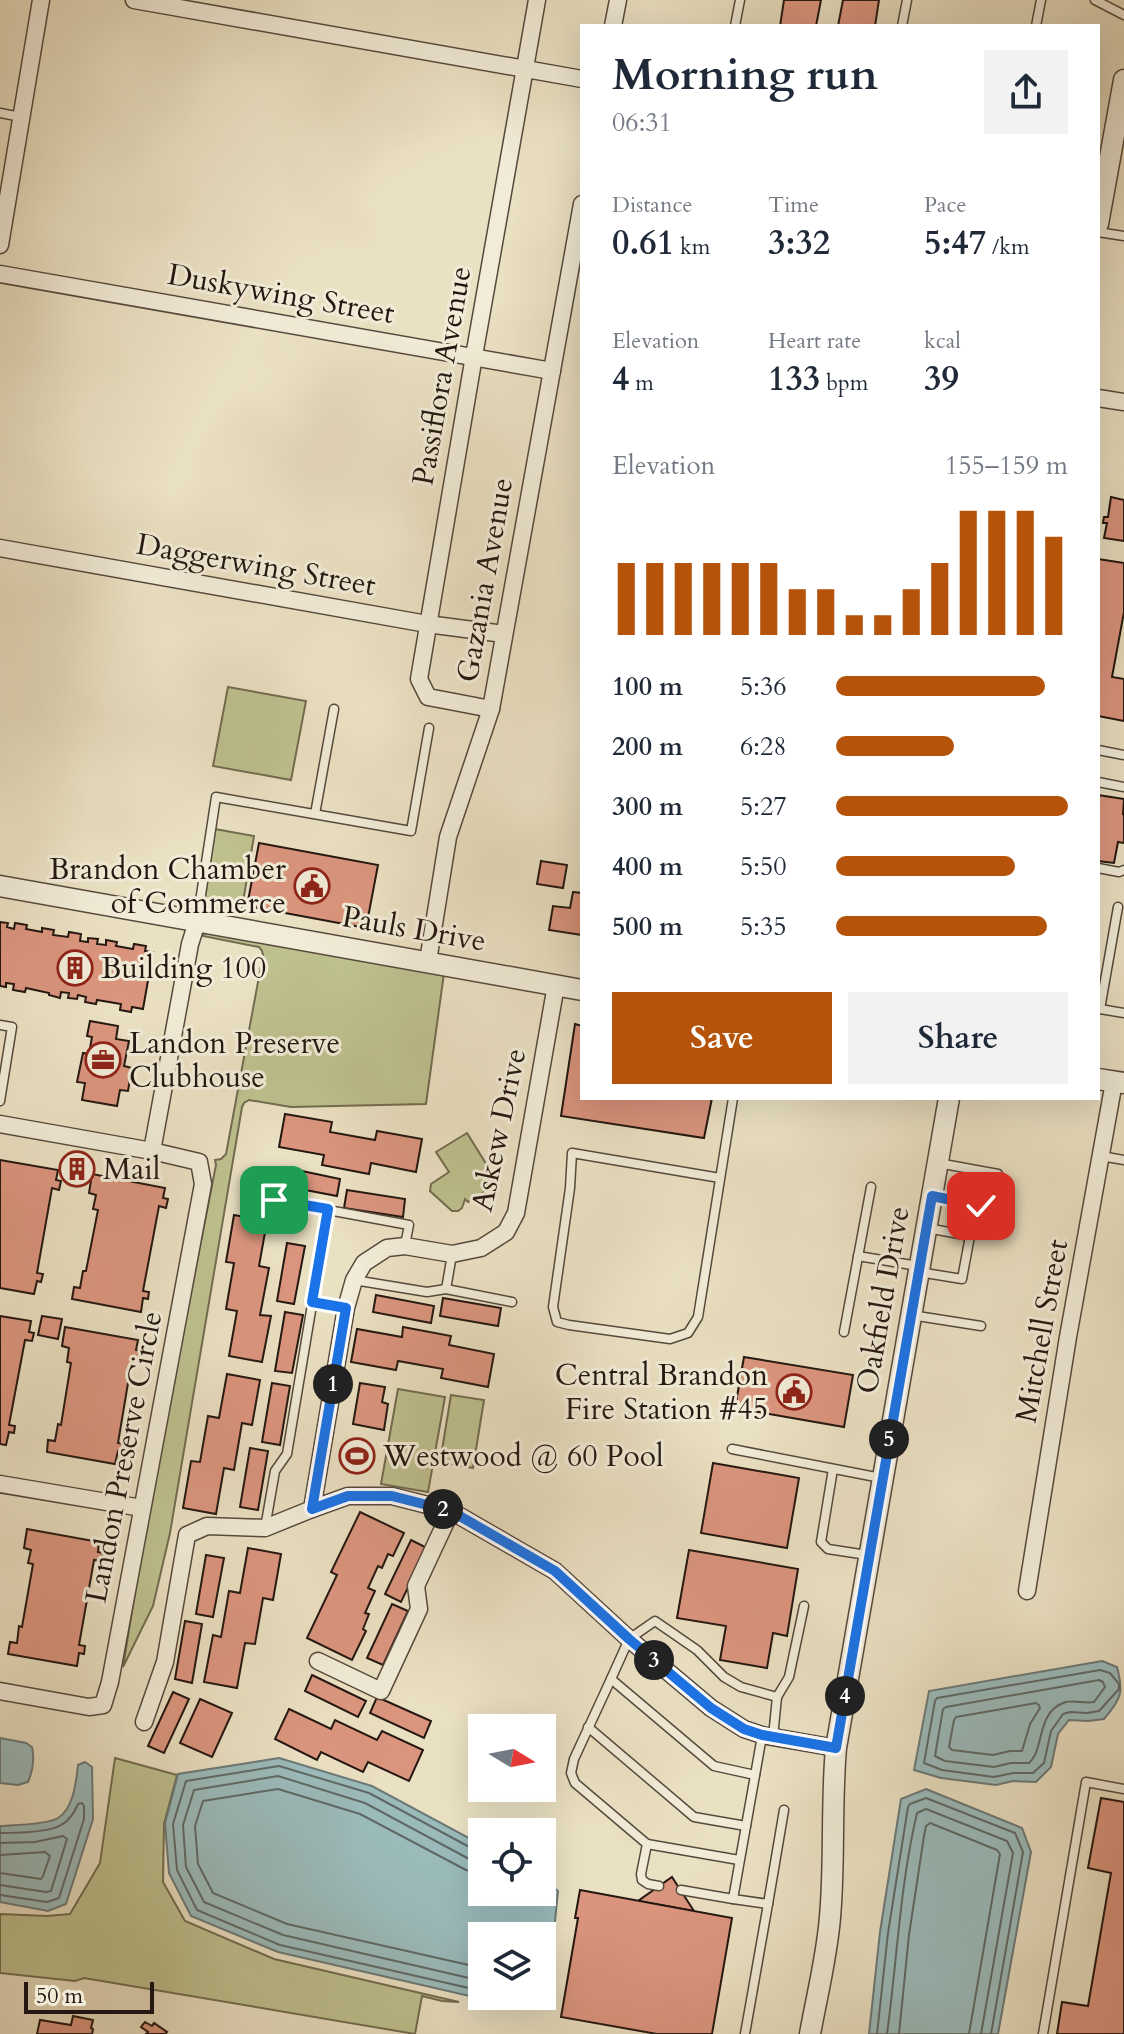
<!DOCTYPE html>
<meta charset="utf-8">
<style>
body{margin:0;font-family:Cardo,serif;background:#f2f2f3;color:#1f2937;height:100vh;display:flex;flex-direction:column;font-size:30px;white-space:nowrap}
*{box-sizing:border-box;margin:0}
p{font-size:26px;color:#747a83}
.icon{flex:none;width:44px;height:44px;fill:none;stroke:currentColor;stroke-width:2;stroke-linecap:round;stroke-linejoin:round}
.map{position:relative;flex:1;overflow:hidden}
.panel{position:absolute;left:580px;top:24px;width:520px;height:1076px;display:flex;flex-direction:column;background:#fff;border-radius:0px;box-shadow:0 8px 32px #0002}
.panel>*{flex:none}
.needle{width:52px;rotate:100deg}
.buttons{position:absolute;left:468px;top:1714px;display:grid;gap:16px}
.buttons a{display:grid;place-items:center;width:88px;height:88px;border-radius:0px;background:#fff;box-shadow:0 8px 32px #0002;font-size:40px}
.scale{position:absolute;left:24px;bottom:20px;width:130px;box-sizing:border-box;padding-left:8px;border:4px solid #251711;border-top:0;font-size:22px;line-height:28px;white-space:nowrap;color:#251711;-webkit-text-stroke:6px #f1ebd7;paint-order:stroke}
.pin{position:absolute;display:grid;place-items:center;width:68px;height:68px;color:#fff;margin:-34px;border-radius:16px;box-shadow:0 4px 12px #0006}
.km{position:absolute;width:40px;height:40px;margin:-20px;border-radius:50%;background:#222;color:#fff;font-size:22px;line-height:40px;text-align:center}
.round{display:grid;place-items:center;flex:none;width:84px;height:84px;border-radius:0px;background:#f2f2f3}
.head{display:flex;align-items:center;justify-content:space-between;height:136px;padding:0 32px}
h1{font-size:44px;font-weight:600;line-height:60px}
.stats{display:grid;grid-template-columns:repeat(3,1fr);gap:12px;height:136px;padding:8px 32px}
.stats div{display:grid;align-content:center}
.stats b{font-size:34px;font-weight:600}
.stats small{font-size:22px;font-weight:400}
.stats p{font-size:22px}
.chart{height:224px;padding:16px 32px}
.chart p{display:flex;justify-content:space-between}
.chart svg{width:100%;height:144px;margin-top:8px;stroke:#b45309;stroke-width:6}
.action{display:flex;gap:16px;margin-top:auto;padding:16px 32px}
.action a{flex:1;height:92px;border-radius:0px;background:#b45309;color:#fff;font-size:32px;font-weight:600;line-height:92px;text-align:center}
.action a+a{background:#f2f2f3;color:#1f2937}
ul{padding:0 32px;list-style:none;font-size:26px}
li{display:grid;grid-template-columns:128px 96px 1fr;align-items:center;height:60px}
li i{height:20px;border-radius:10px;background:#b45309}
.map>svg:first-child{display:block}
.green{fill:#bec08e;stroke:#726c50;stroke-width:2}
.water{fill:#9bbbbb;stroke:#6c7977;stroke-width:2}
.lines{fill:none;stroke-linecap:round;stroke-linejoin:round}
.shore{stroke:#606966;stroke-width:2}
.building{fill:#db957e;stroke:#251711;stroke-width:2}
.service-casing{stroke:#56493d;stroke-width:11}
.minor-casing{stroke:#56493d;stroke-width:19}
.tertiary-casing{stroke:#56493d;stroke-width:23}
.service{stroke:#f1ebd7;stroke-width:8}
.minor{stroke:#f1ebd7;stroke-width:16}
.tertiary{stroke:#f1ebd7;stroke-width:20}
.route-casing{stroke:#fff;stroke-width:16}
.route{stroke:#1a73e8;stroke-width:10}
.labels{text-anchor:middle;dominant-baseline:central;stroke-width:6;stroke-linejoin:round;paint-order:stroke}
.street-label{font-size:30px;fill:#251711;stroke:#f1ebd7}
.poi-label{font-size:30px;fill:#251711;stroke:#f1ebd7;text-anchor:start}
</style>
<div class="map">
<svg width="1124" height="2034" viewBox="0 0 1124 2034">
<rect width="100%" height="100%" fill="#eae0c2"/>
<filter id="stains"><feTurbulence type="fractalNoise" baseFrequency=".0025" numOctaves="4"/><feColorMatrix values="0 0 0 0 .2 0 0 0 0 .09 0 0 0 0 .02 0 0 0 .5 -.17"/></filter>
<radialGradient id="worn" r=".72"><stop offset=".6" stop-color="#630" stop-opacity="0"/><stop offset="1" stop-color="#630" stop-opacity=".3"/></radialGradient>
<!-- green -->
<g class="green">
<polygon points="228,687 306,701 291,780 213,766"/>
<polygon points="215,829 254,836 241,914 202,907"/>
<polygon points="204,932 444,973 426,1104 291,1107 249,1100 244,1103 242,1107 170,1533 153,1606 123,1667 150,1500 216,1165 215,1160 221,1159 226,1154 263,955 262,951 259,947 203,936"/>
<polygon points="467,1133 498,1183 468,1202 465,1199 462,1208 458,1211 452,1211 430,1191 431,1184 449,1172 436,1152"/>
<polygon points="398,1389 445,1397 428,1492 381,1484"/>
<polygon points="451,1395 484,1400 473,1468 440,1462"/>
<polygon points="115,1758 177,1775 164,1824 163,1882 185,1921 274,1959 459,2002 442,2001 422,1996 415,2034 84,1978 75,1981 0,1973 0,1914 47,1916 70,1914 100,1863"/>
</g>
<!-- water -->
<g class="water">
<path d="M1102 1661 1117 1667C1124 1693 1121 1699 1104 1719L1088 1721 1069 1720 1058 1734 1051 1767 1036 1782 1013 1781 996 1785 941 1778 914 1770 929 1691Z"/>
<path d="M0 1738 26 1743 32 1747C35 1760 33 1770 28 1782L18 1785 0 1783Z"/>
<polygon points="279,1758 372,1786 482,1845 482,1892 542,1892 542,1878 558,1891 553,1941 542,1982 542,1936 482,1936 482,1996 536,1996 513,2006 278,1952 191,1916 169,1873 165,1823 178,1774"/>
<path d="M85 1762 92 1767 93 1819 66 1904 48 1911 0 1902V1826C14 1825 46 1825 58 1818 74 1808 76 1781 78 1765Z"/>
<polygon points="926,1789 1022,1828 1031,1852 998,2034 869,2034 880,1932 901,1799"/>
</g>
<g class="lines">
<!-- shore -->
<g class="shore">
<polygon points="1100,1670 1110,1673 1119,1684 1119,1689 1099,1711 1087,1713 1070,1712 1063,1714 1051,1731 1044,1763 1033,1773 1013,1773 994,1777 942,1770 924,1763 935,1701 937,1698"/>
<path d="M1099 1680 1103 1682 1105 1687 1094 1702C1084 1704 1072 1699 1063 1703 1036 1714 1045 1748 1029 1763H1011L994 1767 945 1761 935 1756 943 1709 946 1707Z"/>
<polygon points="1036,1703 1039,1705 1040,1708 1030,1724 1022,1751 1010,1751 993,1755 952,1750 949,1747 954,1720 956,1717"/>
<path d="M0 1833C15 1833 48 1833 61 1825 69 1821 75 1811 78 1804L82 1803 84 1806V1819L59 1898 47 1902 0 1895"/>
<polyline points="0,1843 35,1842 63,1836 67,1839 51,1891 46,1892 0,1885"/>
<polyline points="482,1851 475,1850 369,1793 279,1766 186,1781 173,1824 177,1870 197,1910 280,1945 482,1991"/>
<polyline points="0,1855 45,1852 50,1856 43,1876 41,1879 0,1873"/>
<polyline points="482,1861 471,1860 365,1803 278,1776 194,1790 183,1825 186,1867 204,1902 283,1935 482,1981"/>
<polyline points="482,1873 466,1870 360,1814 278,1789 203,1801 195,1826 198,1864 213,1893 287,1924 482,1968"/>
<polyline points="877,2034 888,1933 908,1807 910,1804 926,1798 1015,1833 1023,1852 991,2034"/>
<path d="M887 2034C897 1961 900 1885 917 1813L926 1809 1007 1841 1013 1853 981 2034"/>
<polyline points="899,2034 909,1935 924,1836 926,1826 930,1823 997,1850 1000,1854 969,2034"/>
</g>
</g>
<!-- building -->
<g class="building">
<polygon points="784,0 821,0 816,26 780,26"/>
<polygon points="843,0 879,0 875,26 838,26"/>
<polygon points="1111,497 1124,500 1124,541 1104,538 1107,523 1103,523 1104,517 1108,517"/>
<polygon points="1098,559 1124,563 1124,612 1112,677 1124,679 1124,721 1098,716"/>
<polygon points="1098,795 1124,799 1123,814 1124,814 1124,843 1118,842 1114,863 1098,861"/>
<polygon points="259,843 378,865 366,928 247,906"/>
<polygon points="541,861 567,865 563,888 537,884"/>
<polygon points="573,892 582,893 582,935 549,930 553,906 570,908"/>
<polygon points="0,922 8,923 7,927 14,929 15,923 27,925 26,929 42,932 42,928 54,930 53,935 68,937 69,932 81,934 80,941 88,942 88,938 98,939 97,944 106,945 106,940 117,942 116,946 133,949 134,944 146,946 145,951 153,952 143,1009 132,1007 131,1012 120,1010 121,1004 97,1000 96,1004 85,1002 86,997 78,995 77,999 68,998 69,993 61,992 60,998 49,995 49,993 26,988 25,992 13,990 14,984 6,983 6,987 0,986"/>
<polygon points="90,1021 118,1026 116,1039 129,1041 124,1066 132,1068 128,1091 120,1090 117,1106 82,1100 85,1083 77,1082 83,1053 89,1054 92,1037 87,1036"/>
<polygon points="575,1024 582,1026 582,1098 712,1098 704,1138 561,1116"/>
<polygon points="285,1114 332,1122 330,1132 375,1140 377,1131 422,1139 416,1172 371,1163 369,1174 322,1165 324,1155 279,1147"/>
<polygon points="0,1160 58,1170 56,1180 61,1181 59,1190 52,1188 37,1273 43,1274 41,1282 37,1281 34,1294 0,1288"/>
<polygon points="69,1160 87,1163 84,1179 67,1176"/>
<polygon points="283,1167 340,1179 337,1196 279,1185"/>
<polygon points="92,1174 165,1188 163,1198 168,1199 166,1208 159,1206 143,1291 149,1292 148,1299 143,1298 141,1312 72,1299 74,1287 80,1288 83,1271 86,1271 98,1210 93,1209 96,1195 89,1193"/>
<polygon points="347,1190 405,1199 403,1217 344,1208"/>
<polygon points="234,1215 267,1221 259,1266 269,1268 260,1315 271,1316 262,1362 229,1356 237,1311 226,1309 234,1263 226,1262"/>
<polygon points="287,1243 305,1246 294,1304 277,1301"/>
<polygon points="376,1295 434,1306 431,1323 373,1312"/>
<polygon points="443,1298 501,1308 498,1326 440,1316"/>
<polygon points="285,1312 303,1315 292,1373 275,1371"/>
<polygon points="0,1316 31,1321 29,1332 34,1333 32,1341 25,1340 9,1425 15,1426 14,1433 9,1432 6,1445 0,1444"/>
<polygon points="42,1316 62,1319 58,1339 38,1335"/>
<polygon points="65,1327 138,1340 136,1350 141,1351 140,1360 132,1359 118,1443 124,1444 122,1452 118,1451 115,1464 47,1452 48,1440 55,1441 58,1424 61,1425 71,1363 67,1362 69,1348 62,1346"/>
<polygon points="403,1327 451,1336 449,1345 494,1354 488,1387 441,1378 443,1369 398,1361 396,1370 351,1362 357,1329 402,1337"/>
<polygon points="744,1357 853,1375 844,1427 735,1408"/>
<polygon points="227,1374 260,1380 252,1425 242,1423 234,1470 224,1468 216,1514 183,1508 191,1461 200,1462 208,1416 219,1418"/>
<polygon points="272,1383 290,1386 280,1445 262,1442"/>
<polygon points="360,1383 385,1387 382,1402 388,1404 384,1430 353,1424"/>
<polygon points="250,1448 268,1451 258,1510 240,1507"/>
<polygon points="713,1463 799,1478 787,1548 701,1533"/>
<polygon points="360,1512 404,1533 393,1556 388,1554 382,1568 378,1566 368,1588 375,1591 365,1613 369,1614 363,1629 366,1631 352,1660 307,1638 337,1575 331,1572"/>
<polygon points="27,1529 99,1542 98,1552 103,1553 101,1561 94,1560 79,1645 85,1646 84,1654 79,1653 77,1666 8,1654 10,1642 17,1643 19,1626 22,1627 33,1564 28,1563 31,1550 24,1548"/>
<polygon points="411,1540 427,1548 401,1602 385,1594"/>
<polygon points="248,1548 281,1554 273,1600 263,1598 255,1644 245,1643 237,1688 204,1682 213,1635 221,1637 229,1591 240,1593"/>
<polygon points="689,1550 798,1569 787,1636 773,1633 767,1668 720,1660 726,1626 677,1618"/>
<polygon points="206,1555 224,1558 213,1617 196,1614"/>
<polygon points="392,1604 408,1611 383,1665 367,1658"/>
<polygon points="185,1621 202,1624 192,1683 175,1679"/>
<polygon points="312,1675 366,1701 358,1717 305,1691"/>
<polygon points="173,1692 189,1699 164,1753 148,1746"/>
<polygon points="377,1697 431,1721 424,1738 370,1713"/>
<polygon points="200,1699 232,1713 212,1757 180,1743"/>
<polygon points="289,1709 331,1729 335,1720 377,1740 382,1731 423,1750 409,1781 368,1762 363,1772 321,1752 317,1760 275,1739"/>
<polygon points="1101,1798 1124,1802 1124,2034 1057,2034 1062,2002 1088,2006 1111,1873 1088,1868"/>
<polygon points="672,1877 694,1911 638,1901"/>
<polygon points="580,1890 732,1918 712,2034 657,2034 561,2017 578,1918 575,1918"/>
<polygon points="73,2016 93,2020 91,2028 93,2029 92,2034 37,2034 40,2020 71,2025"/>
<polygon points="145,2022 152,2026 154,2023 167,2032 165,2034 146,2034 148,2032 141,2027"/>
</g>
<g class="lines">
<defs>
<g id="service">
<polyline points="1095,0 1124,15"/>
<polyline points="735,26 740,0"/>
<polyline points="902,26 907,0"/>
<polyline points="1036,26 1041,0"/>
<polyline points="0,113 21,117"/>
<polyline points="1098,232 1124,236"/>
<polyline points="1098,750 1124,755"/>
<polyline points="1098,782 1124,787"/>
<polyline points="315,814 334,709"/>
<polyline points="1098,868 1119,872 1124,870"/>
<polyline points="1118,907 1100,1009 1124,1013"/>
<polyline points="197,921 216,797 411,831 429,728"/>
<polyline points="0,1025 12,1027 0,1101"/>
<polyline points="1101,1156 1124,1160"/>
<polyline points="720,1178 572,1153 570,1188 553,1307 557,1322 569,1325 670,1339 688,1333 698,1317 733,1098"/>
<path d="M934 1196 981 1206H992C998 1196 1000 1185 998 1174L938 1163"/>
<polyline points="274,1200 409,1225 405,1245"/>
<polyline points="858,1256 918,1266"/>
<polyline points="919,1272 962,1279 970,1236 927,1228"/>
<polyline points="354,1280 427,1292 446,1289 512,1302"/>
<polyline points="446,1289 452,1255"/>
<polyline points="312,1302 346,1308"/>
<polyline points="911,1315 981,1326"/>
<polyline points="844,1332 871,1187"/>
<polyline points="732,1449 881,1478"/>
<polyline points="833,1469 821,1542 828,1549 867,1555"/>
<polyline points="265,1528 275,1471 287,1454 328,1209"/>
<polyline points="611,1679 574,1759 571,1773 575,1783 647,1844 739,1860"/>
<polyline points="777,1697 789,1677 804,1606"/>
<polyline points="588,1727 694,1817 746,1826"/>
<polyline points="755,1775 714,1766 611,1679 629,1639 655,1621 697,1650 724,1677 741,1687 777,1697 773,1737"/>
<polyline points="647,1844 641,1874 642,1880 648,1884 659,1886"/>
<polyline points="681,1890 733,1899"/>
<polyline points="768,1904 784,1810"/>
<polyline points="745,2034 768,1904 733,1899 762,1736"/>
<polyline points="1043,2034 1086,1782 1124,1789"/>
</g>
<g id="minor">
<polyline points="134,0 582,79"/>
<polyline points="613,26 618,0"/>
<polyline points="0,245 41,0"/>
<polyline points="0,274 552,371"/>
<polyline points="1098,398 1124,402"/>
<polyline points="0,548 427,624 504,634"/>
<polyline points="491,709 428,697 419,679 474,356 537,0"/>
<polyline points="428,961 448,837 491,709 582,204"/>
<polyline points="0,1124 152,1151"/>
<polyline points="0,1484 142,1508"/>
<polyline points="312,1509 348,1496 392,1496 451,1511 555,1571 629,1639 711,1708 744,1729 762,1735 836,1748"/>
<polyline points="1027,1591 1068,1337 1114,1082"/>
<polyline points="318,1661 381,1691 419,1609 416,1586 451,1511"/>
<polyline points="0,1691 89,1707 103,1705 110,1682 203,1184 199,1162 152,1151 190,944 197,922"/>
<polyline points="144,1722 165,1662 187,1535 207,1526 265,1528 312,1509 346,1308 354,1280 364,1263 387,1248 405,1246 452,1254 481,1248 506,1232 516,1213 556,985"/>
</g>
<g id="tertiary">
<polyline points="1098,224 1124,80"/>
<polyline points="0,886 582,990"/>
<polyline points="1098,1079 1124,1083"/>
<path d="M810 2034C817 1995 827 1956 830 1917 835 1861 831 1805 836 1748L949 1098"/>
</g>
</defs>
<!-- service casing -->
<use href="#service" class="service-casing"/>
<!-- minor casing -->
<use href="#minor" class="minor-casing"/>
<!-- tertiary casing -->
<use href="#tertiary" class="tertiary-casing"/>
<!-- service -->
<use href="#service" class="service"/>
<!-- minor -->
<use href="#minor" class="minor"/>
<!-- tertiary -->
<use href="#tertiary" class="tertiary"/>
</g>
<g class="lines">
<defs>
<polyline id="route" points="274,1200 328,1209 312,1302 346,1308 312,1509 348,1496 392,1496 451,1511 555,1571 629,1639 711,1708 744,1729 762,1735 836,1748 932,1196 981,1206"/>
</defs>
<!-- route casing -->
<use href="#route" class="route-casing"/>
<!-- route -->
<use href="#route" class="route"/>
</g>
<!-- icons -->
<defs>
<symbol id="civic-ring" viewBox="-11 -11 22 22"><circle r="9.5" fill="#f1ebd7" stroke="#8f2418" stroke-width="1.5"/><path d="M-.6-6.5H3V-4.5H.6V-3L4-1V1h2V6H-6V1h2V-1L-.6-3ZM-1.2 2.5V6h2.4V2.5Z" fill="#8f2418"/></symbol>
<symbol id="building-ring" viewBox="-11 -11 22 22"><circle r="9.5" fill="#f1ebd7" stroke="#8f2418" stroke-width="1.5"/><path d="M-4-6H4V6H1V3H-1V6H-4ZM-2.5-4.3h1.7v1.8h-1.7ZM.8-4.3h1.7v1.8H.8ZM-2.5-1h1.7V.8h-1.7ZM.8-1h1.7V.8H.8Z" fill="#8f2418"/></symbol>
<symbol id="office-ring" viewBox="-11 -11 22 22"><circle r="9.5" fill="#f1ebd7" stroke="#8f2418" stroke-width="1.5"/><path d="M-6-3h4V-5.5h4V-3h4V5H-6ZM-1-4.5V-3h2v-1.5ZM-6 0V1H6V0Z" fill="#8f2418"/></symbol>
<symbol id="stadium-ring" viewBox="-11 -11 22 22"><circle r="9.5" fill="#f1ebd7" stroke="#8f2418" stroke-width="1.5"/><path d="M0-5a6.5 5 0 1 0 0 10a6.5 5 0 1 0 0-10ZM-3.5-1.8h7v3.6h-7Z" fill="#8f2418"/></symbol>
</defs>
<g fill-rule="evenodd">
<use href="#civic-ring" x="292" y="866" width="40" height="40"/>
<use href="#building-ring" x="55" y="948" width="40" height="40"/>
<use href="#office-ring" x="83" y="1040" width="40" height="40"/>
<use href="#building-ring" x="57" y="1149" width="40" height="40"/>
<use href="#civic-ring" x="774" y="1372" width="40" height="40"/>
<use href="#stadium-ring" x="337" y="1436" width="40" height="40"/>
</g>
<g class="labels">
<!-- street labels -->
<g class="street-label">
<text transform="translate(281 294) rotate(10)">Duskywing Street</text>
<text transform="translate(442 376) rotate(-80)">Passiflora Avenue</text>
<text transform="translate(256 565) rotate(10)">Daggerwing Street</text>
<text transform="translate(485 580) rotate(-80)">Gazania Avenue</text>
<text transform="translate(414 929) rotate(10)">Pauls Drive</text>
<text transform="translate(499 1130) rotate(-78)">Askew Drive</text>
<text transform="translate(883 1300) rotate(-80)">Oakfield Drive</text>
<text transform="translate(1042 1331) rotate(-80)">Mitchell Street</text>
<text transform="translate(124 1457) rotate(-79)">Landon Preserve Circle</text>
</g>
<!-- poi labels -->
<g class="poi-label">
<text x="286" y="869" text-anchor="end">Brandon Chamber<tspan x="286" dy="34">of Commerce</tspan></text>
<text x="101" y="968">Building 100</text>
<text x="129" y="1043">Landon Preserve<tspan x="129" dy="34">Clubhouse</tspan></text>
<text x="103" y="1169">Mail</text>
<text x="768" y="1375" text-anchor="end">Central Brandon<tspan x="768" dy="34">Fire Station #45</tspan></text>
<text x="383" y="1456">Westwood @ 60 Pool</text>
</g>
</g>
<rect width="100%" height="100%" filter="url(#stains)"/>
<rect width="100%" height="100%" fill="url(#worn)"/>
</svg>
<div class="buttons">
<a><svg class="needle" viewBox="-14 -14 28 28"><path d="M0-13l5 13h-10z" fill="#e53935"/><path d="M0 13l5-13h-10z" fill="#747a83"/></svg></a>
<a><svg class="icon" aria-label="locate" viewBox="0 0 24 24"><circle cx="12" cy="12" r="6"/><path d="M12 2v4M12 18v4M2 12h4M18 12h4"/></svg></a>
<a><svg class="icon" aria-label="layers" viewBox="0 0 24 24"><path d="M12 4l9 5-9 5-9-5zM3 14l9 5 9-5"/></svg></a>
</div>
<div class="scale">50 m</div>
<div class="pin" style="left:274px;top:1200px;background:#1e9e55"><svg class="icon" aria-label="arrive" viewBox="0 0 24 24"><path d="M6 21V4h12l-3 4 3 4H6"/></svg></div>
<div class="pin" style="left:981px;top:1206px;background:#d93025"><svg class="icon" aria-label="check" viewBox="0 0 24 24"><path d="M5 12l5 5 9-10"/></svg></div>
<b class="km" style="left:333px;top:1384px">1</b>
<b class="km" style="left:443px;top:1509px">2</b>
<b class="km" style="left:654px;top:1660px">3</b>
<b class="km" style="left:845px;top:1696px">4</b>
<b class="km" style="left:889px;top:1439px">5</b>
<section class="panel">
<div class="head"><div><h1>Morning run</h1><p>06:31</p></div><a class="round"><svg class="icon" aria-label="share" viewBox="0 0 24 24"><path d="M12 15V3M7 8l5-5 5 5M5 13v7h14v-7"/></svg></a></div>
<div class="stats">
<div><p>Distance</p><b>0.61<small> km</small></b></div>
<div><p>Time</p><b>3:32</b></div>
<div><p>Pace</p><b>5:47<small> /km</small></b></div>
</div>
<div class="stats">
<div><p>Elevation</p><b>4<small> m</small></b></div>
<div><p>Heart rate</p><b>133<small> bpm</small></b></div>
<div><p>kcal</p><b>39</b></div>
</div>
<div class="chart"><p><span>Elevation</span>155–159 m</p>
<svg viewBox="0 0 160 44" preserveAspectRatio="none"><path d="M5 44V22M15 44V22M25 44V22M35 44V22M45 44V22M55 44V22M65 44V30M75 44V30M85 44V38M95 44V38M105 44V30M115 44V22M125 44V6M135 44V6M145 44V6M155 44V14"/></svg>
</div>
<ul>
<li><b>100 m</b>5:36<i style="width:90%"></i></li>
<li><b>200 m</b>6:28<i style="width:51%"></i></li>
<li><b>300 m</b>5:27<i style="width:100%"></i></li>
<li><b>400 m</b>5:50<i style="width:77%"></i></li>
<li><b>500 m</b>5:35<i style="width:91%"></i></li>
</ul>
<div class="action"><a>Save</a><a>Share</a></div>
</section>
</div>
